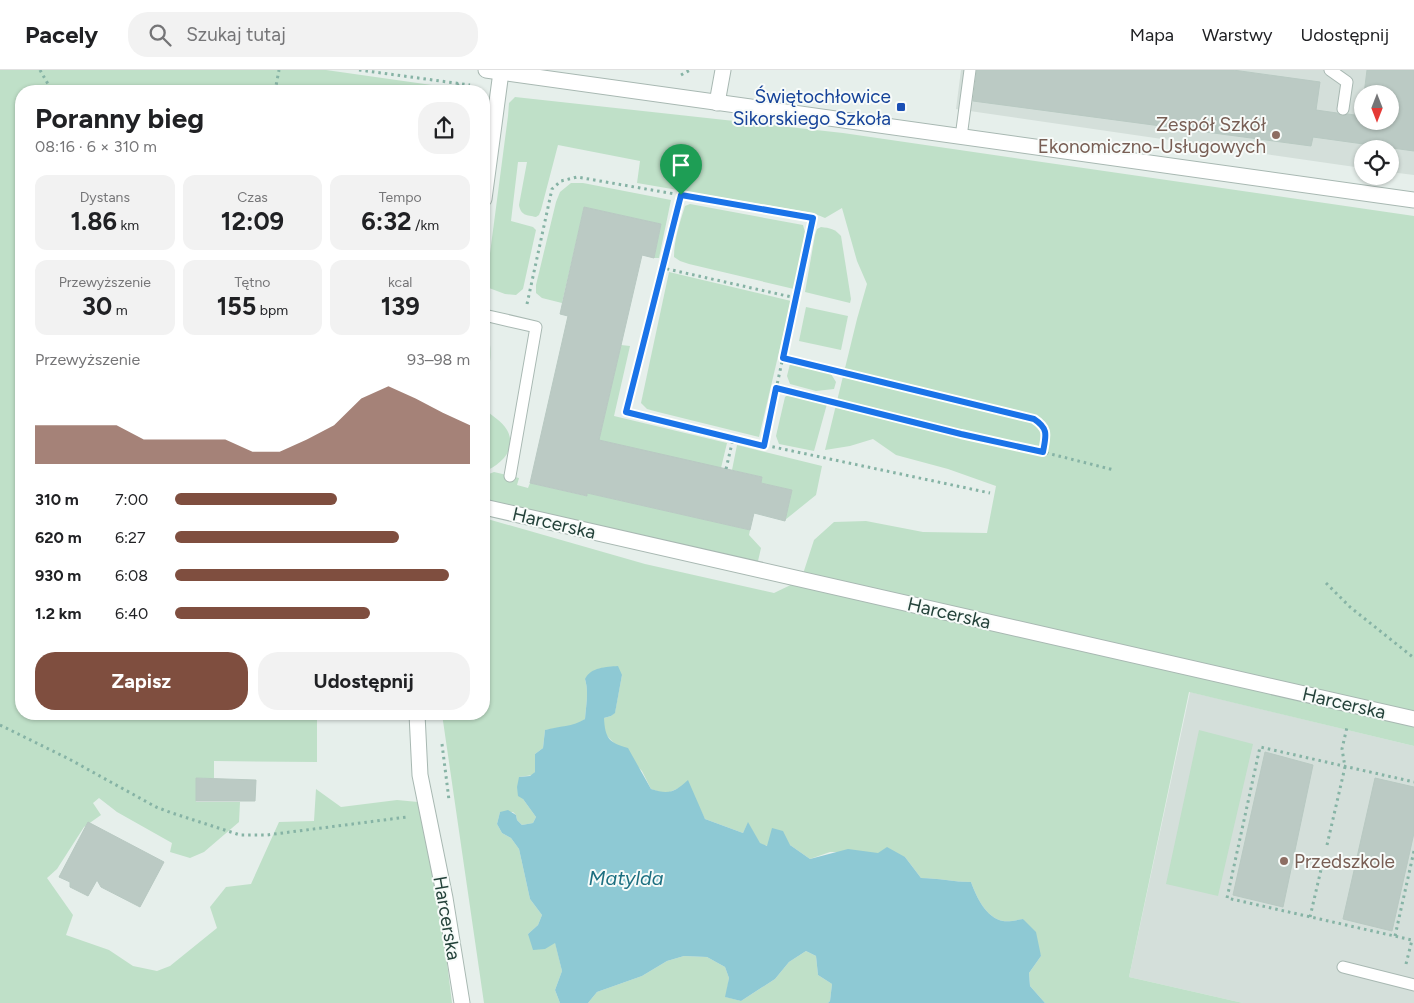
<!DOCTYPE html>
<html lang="pl">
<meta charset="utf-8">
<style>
body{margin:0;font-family:Figtree,sans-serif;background:#f2f2f2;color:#202124;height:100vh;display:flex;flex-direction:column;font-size:19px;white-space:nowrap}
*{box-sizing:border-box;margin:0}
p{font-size:16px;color:#757577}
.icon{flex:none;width:28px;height:28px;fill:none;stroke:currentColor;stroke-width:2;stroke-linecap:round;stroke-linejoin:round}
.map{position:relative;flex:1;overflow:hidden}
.panel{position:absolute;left:15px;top:15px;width:475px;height:635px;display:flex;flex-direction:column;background:#fff;border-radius:20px;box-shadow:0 1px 4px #0004}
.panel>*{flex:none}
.needle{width:32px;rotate:180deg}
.tools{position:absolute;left:1354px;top:15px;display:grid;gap:10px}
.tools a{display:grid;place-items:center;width:45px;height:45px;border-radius:50%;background:#fff;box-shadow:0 1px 4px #0004;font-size:25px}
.pin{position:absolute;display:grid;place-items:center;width:42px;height:42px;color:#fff;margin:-51px -21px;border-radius:50% 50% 50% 0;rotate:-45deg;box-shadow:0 0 5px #0007}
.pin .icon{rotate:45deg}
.round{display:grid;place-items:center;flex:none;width:52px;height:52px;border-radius:20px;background:#f2f2f2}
.overview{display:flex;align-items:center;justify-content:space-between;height:85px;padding:0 20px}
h1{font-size:28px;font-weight:700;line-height:38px}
.figures{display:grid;grid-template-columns:repeat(3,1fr);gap:8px;height:85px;padding:5px 20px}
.figures div{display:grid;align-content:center;border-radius:12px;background:#f2f2f2;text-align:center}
.figures b{font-size:25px;font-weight:700}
.figures small{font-size:14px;font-weight:400}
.figures p{font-size:14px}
.chart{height:140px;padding:10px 20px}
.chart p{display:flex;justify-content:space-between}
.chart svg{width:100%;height:90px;margin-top:5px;fill:#7f4e3f;opacity:.7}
.primary-button{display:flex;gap:10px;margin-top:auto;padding:10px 20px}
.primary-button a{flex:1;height:58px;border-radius:20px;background:#7f4e3f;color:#fff;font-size:20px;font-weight:700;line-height:58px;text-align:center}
.primary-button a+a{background:#f2f2f2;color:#202124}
ul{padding:0 20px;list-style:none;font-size:16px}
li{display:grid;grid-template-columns:80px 60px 1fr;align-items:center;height:38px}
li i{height:12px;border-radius:6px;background:#7f4e3f}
header{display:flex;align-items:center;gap:30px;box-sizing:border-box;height:70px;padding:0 25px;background:#fff;border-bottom:1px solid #e0e0e0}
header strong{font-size:24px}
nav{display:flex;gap:28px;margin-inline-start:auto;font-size:18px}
.search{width:350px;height:45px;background:#f2f2f2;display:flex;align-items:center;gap:12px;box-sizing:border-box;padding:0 18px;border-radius:20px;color:#757577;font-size:19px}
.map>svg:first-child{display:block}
.built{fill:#d4dfda}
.green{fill:#bfe0c8}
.water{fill:#8ec9d4}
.building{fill:#bbcac4;stroke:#b8c9c2}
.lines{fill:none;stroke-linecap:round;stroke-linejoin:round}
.lane-casing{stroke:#a8b8b2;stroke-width:13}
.street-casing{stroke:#a8b8b2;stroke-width:17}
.path{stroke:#86b3a5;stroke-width:3;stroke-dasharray:2.5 4;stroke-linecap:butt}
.lane{stroke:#fff;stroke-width:11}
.street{stroke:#fff;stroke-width:15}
.route-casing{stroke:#fff;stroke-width:10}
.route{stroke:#1a73e8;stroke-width:6}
.transit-dot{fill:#1a4fb4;stroke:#f7fbf9;stroke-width:2}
.education-dot{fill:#8d6e63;stroke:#f7fbf9;stroke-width:2}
.labels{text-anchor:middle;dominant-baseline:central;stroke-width:4;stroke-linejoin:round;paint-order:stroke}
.transit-label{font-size:19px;fill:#164399;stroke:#f7fbf9;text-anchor:end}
.education-label{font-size:19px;fill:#785e54;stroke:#f7fbf9;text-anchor:end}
.street-label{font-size:19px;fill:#24423a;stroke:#f7fbf9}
.water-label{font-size:20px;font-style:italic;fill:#1c6f80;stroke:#f7fbf9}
</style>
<header>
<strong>Pacely</strong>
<div class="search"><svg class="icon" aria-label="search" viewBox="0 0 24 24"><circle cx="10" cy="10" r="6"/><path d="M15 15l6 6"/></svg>Szukaj tutaj</div>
<nav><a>Mapa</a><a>Warstwy</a><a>Udostępnij</a></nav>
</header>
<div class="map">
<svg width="1414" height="933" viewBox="0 0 1414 933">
<rect width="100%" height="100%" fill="#e6efeb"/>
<!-- built -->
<g class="built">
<polygon points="961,0 1367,0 1390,24 1362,24 1362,51 1390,51 1414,27 1414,105 1390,102 1390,79 1362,79 1362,98 956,39"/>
<polygon points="1190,622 1414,676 1414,933 1243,933 1129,907"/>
</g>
<!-- green -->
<g class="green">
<polygon points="0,0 326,0 474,21 21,21 21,644 317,644 317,692 214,691 214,708 196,708 196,732 240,732 239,752 204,782 190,788 170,782 172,773 117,742 99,728 93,733 101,745 84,757 57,799 47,808 73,845 66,865 109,880 133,896 157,901 170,896 217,858 210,837 226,817 251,814 279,752 314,751 316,719 341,737 397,730 418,732 441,844 452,933 0,933"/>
<path d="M515 27 843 63 1414 146V676L1189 622 1129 907 1243 933H1045L1030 916 1029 903 1041 886 1023 849C1017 850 1009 852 1003 851 986 848 976 826 971 812 954 812 938 808 921 808L905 787 864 782H830L810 789 790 775 768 776 760 774 748 753 743 763 705 749 698 735 679 718 665 724 651 719 642 701 604 663V648L611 646 615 642 622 605 585 609C589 622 586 635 585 649L577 655 545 660 543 678 535 684V702L533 705 519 707 523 729 536 747 533 753 522 755 517 750 516 745 513 742H500L497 754 502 763 511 768 519 779 530 829 542 845 538 855 528 864 555 872 562 901 555 920 560 933H484L442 644H484V448L645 494 774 523 801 510 814 470 834 452 866 451 923 462 987 463 996 416 948 399 896 385 873 369 850 376 825 380 857 249 867 214 857 191 842 138 825 148 813 143 637 113 640 91 558 75 541 140 539 145 536 147C527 145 521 146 519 135L527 92H518L511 151 533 157 536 160 523 219 516 225 505 224 489 218 487 213 489 191 508 46 509 33Z"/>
<polygon points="571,113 583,113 671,130 659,188 654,188 661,154 584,137 562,233 542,228 536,223 536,215 556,132 560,122"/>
<path d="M690 134 803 155 805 162 794 219 689 194 680 191 674 187C674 170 680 152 685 136Z"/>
<path d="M821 157C830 158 835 159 841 166L851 229 850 233 805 222 815 165 817 159Z"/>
<polygon points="669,202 791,231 759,367 658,342 647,339 641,333"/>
<polygon points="806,237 848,246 841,280 799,271"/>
<path d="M484 261H486C494 276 490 302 484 317Z"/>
<polygon points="621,275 630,276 614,346 727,373 721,398 599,370"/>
<polygon points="790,294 831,304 836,312 834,319 816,321 790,314 787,306"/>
<polygon points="789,324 827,334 814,381 779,374 776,366 785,327"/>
<path d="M484 339C491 345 502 351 507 360 518 380 500 395 484 402Z"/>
<polygon points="737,375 822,396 816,425 785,450 792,420 761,413 762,407 732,400"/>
<polygon points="494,402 519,408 517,415 528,418 530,413 586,426 587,423 750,460 749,465 761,478 758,491 756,493 484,430 484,406"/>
<polygon points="1199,660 1253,674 1218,826 1166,814"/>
<polygon points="806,881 816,886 818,905 832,914 830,931 828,933 588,933 597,922 642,906 667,891 684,886 707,887 725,897 729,908 726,927 741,931 775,909 789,892"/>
</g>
<!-- water -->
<path class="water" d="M618 596 622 605 615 643 611 646 604 648C605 668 609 673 628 678L651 719C669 725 675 722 688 710L705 749 743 763 748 752 760 773 767 776 772 758 783 761 790 775 810 789 848 779 878 783 887 777 905 787 921 808C938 808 954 812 971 812 976 826 986 848 1003 851 1009 852 1017 850 1023 849L1036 862 1041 886 1029 903 1030 916 1045 933H828L830 931 832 914 818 905 816 886 806 881 789 892 775 909 741 931 725 927 729 908 725 897 707 887 684 886 667 891 642 906 597 922 588 933H560L555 920 562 901 555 873 545 879 533 880 528 864 538 855 542 845 530 829 519 779 511 768 502 763 497 754 500 742 508 740 516 745 517 750 522 755 533 753 536 747 523 729 518 726 517 717 519 707 530 706 535 702V684L543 678 545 660C559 656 573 657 585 649 586 635 589 622 585 609 591 597 606 597 618 596Z"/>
<!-- building -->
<g class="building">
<polygon points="977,0 1233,0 1320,12 1316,40 1337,43 1342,46 1348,44 1361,46 1362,38 1362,51 1390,51 1390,24 1364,24 1367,0 1414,0 1414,81 1313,67 1311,76 973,31"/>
<polygon points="584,137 661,154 654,188 642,185 599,370 762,407 761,413 792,420 785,451 754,443 750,460 587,423 587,426 530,413 568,246 560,244"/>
<polygon points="1265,682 1313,695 1283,837 1233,825"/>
<polygon points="196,708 256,710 255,731 196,731"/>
<polygon points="1375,708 1414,717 1414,763 1392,861 1343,849"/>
<polygon points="88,752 164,792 140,837 101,817 97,810 88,826 70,817 70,812 59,807"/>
</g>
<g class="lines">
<defs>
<g id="lane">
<polyline points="1330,0 1347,12 1343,39"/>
<polyline points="961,67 970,0"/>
<polyline points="484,245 536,257 510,406"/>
<polyline points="1343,897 1414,915"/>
</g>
<g id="street">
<polyline points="486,0 1414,130"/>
<polyline points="717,33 723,0"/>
<polyline points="484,129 501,2"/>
<polyline points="484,437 1414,649"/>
<polyline points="417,644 420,705 445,828 462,933"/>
</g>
</defs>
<!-- lane casing -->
<use href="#lane" class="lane-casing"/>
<!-- street casing -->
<use href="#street" class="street-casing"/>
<!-- path -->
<g class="path">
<polyline points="40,0 52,21"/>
<polyline points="359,0 470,15"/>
<polyline points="681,5 690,0"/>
<polyline points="275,21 279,0"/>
<polyline points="446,21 459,14"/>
<polyline points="663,198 681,125"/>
<polyline points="796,228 663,198 626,342 764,375 990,423"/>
<polyline points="527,234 552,119 561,111 577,107 813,148 764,375"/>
<path d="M783 288 1034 349C1049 359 1046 365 1043 382L1114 400"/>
<polyline points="776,318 961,364 1043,382"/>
<polyline points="726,399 733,369"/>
<polyline points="1326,513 1350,537 1414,588"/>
<polyline points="0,655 69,689 156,737 172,743 240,765 267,765 407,747"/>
<polyline points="442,674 449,730"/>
<polyline points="1327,775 1345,697 1342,679 1347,657"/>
<polyline points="1310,847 1323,791"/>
<polyline points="1395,866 1414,781"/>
<polyline points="1406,894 1412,870 1227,828 1260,677 1414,712"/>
</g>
<!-- lane -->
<use href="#lane" class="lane"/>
<!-- street -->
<use href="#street" class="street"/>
</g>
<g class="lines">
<defs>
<path id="route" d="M681 125 813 148 783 288 1034 349C1049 359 1046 365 1043 382L961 364 776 318 764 376 626 342Z"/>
</defs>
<!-- route casing -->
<use href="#route" class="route-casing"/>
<!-- route -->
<use href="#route" class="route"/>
</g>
<!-- markers -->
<rect class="transit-dot" x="896" y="32" width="10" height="10" rx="2.5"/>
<g class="education-dot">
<circle cx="1276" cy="65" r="5"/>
<circle cx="1284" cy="791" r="5"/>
</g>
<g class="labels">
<!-- transit labels -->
<g class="transit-label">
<text x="891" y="26">Świętochłowice<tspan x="891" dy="22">Sikorskiego Szkoła</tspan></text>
</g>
<!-- education labels -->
<g class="education-label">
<text x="1266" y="54">Zespół Szkół<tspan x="1266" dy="22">Ekonomiczno-Usługowych</tspan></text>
<text x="1294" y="791" text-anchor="start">Przedszkole</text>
</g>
<!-- street labels -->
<g class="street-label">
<text transform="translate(554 453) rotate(13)">Harcerska</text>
<text transform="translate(949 543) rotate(13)">Harcerska</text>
<text transform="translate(1344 633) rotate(13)">Harcerska</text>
<text transform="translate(447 848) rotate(80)">Harcerska</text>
</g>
<!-- water labels -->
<g class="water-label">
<text x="626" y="808">Matylda</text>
</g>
</g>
</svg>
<div class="tools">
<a><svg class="needle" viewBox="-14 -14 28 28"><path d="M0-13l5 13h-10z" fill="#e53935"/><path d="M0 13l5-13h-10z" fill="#757577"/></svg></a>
<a><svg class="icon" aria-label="locate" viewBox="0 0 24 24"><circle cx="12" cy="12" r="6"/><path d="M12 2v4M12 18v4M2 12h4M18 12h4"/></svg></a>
</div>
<div class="pin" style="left:681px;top:125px;background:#1e9e55"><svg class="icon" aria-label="arrive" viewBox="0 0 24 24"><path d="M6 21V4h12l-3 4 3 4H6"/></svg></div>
<section class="panel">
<div class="overview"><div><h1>Poranny bieg</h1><p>08:16 · 6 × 310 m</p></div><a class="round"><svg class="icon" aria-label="share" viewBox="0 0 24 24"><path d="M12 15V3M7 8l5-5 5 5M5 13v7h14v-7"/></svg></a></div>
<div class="figures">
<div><p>Dystans</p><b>1.86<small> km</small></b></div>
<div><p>Czas</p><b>12:09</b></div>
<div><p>Tempo</p><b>6:32<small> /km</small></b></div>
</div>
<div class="figures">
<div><p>Przewyższenie</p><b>30<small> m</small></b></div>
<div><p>Tętno</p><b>155<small> bpm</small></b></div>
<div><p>kcal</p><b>139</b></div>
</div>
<div class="chart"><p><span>Przewyższenie</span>93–98 m</p>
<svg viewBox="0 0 160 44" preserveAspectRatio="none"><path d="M0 44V25L10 25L20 25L30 25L40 32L50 32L60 32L70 32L80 38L90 38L100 32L110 25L120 12L130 6L140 12L150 19L160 25V44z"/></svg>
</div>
<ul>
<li><b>310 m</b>7:00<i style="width:55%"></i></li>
<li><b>620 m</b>6:27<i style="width:76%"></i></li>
<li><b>930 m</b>6:08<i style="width:93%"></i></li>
<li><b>1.2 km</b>6:40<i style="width:66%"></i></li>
</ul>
<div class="primary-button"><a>Zapisz</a><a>Udostępnij</a></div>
</section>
</div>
